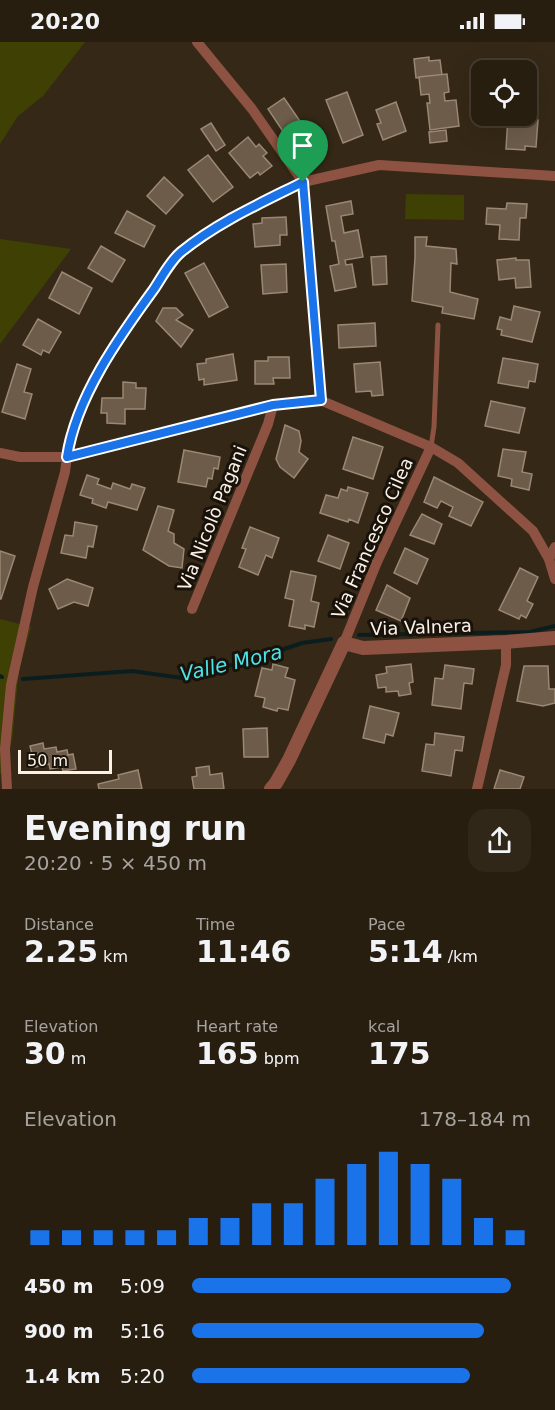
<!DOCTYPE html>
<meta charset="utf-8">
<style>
body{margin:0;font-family:"DejaVu Sans",sans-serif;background:#302719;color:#f1f3f6;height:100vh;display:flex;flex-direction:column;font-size:22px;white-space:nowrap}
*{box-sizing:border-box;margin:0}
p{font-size:20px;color:#a5a29f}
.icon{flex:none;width:33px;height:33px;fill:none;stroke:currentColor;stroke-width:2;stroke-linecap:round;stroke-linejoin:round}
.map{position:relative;height:747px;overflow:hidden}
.side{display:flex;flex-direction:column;background:#281e10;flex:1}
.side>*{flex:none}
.tools{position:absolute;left:471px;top:18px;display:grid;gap:12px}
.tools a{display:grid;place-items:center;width:66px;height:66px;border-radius:12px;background:#281e10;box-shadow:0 6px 24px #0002,0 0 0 2px #443c30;font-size:30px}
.scale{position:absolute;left:18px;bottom:15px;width:94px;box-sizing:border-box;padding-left:6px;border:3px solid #fbf2e7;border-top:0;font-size:16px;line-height:21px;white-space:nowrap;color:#fbf2e7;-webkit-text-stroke:4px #18120a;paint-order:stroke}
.pin{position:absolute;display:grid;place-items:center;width:51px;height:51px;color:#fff;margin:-62px -26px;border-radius:50% 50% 50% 0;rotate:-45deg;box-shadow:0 0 6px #0007}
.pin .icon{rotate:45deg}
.round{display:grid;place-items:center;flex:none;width:63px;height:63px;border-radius:18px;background:#302719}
.summary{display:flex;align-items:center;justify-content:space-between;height:102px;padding:0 24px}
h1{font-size:33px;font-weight:800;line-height:45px}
.stats{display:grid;grid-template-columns:repeat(3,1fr);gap:9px;height:102px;padding:6px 24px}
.stats div{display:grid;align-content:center}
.stats b{font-size:30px;font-weight:800}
.stats small{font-size:16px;font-weight:400}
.stats p{font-size:16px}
.chart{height:168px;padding:12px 24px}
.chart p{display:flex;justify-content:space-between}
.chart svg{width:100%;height:108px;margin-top:6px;stroke:#1a73e8;stroke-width:6}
ul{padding:0 24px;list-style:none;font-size:20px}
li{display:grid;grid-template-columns:96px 72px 1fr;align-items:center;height:45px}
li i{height:15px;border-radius:8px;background:#1a73e8}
.status{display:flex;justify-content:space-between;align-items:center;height:42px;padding:0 30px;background:#281e10;direction:ltr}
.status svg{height:16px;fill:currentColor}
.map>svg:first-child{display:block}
.green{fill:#3f4003}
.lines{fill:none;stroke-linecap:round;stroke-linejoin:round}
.stream{stroke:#0b1e1f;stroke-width:4}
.building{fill:#6d5c4a;stroke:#9a8774;stroke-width:1.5}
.service{stroke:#8d5242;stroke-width:5}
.minor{stroke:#8d5242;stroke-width:10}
.tertiary{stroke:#8d5242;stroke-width:14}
.route-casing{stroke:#fff;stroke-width:12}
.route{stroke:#1a73e8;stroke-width:8}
.labels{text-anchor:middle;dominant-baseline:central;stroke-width:6;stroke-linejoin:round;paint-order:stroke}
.street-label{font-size:18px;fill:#fbf2e7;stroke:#18120a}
.water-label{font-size:20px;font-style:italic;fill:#4be4ea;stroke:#18120a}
</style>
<div class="status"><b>20:20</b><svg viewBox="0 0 49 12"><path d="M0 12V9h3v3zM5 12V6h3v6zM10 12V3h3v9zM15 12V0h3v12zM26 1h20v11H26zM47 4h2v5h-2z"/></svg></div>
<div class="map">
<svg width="555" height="747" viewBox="0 0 555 747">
<rect width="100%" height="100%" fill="#352816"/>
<!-- green -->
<g class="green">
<polygon points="0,0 85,0 43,54 18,74 0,102"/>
<polygon points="406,152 464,153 464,178 405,177"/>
<polygon points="0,197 71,207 0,302"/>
<polygon points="0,577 31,585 19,628 12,699 0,734"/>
</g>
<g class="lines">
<!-- stream -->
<g class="stream">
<polyline points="359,593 530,590 555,584"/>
<polyline points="0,634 2,635"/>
<polyline points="23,637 132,629 182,636 258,616 302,601 331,597"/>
</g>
</g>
<!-- building -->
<g class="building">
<polygon points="429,15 429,19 440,18 442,33 416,36 414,17"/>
<polygon points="447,32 449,50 444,51 445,59 456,58 459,84 430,88 427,61 430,61 429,52 421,53 419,35"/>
<polygon points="347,50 363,93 343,101 326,58"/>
<polygon points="284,56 311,95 294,106 268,67"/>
<polygon points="396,60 406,89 383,98 377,82 381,81 376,68"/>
<polygon points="527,73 527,77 538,78 536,105 525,104 525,108 506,107 508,74"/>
<polygon points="211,81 225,103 216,109 201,87"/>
<polygon points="446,88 447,99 430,101 429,90"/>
<polygon points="248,95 256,105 259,102 267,111 263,114 272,124 260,133 258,130 250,136 229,111"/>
<polygon points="208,113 233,145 213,160 188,128"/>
<polygon points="164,135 183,153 166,172 147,154"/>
<polygon points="351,159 353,172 341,174 344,191 358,188 363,215 345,218 346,223 352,222 356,245 335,249 330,224 339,222 335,199 332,199 326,164"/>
<polygon points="507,161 527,162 526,176 520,176 519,198 499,197 500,183 486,182 487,166 506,167"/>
<polygon points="127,169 155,184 144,205 115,191"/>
<polygon points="286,175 287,193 280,193 280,203 255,205 253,182 262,181 262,176"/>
<polygon points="415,195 427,195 426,204 456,207 457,222 451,221 450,250 478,257 474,277 442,271 443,265 412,259 415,216"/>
<polygon points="101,204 125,218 112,240 88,226"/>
<polygon points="386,214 387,242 373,243 371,215"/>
<polygon points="516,216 516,218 529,218 531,245 516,246 515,236 499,238 497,218"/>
<polygon points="204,221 228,265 209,275 185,231"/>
<polygon points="286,222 287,250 263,252 261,223"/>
<polygon points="62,230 92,246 79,272 49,256"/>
<polygon points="514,264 540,270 532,300 501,293 502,288 497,287 500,275 511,278"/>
<polygon points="163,266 176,266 183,273 176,278 193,288 181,305 156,279"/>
<polygon points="38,277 61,290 49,311 43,308 41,313 23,303"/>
<polygon points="375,281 376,304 339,306 338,283"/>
<polygon points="233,312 237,338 204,343 204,337 199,338 197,322 206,321 206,317"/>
<polygon points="268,315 289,315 290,336 273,336 274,342 255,342 255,319 268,319"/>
<polygon points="503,316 538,322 535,340 529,339 528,346 498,341"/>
<polygon points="380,320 383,353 372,354 371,349 356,350 354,322"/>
<polygon points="17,322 31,327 24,350 32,352 25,377 2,370"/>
<polygon points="123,340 136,341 136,346 146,346 145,367 125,367 125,382 107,381 107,371 101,371 102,356 123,356"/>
<polygon points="491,359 525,366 519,391 485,384"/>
<polygon points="285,383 299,389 301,399 299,410 308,417 294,436 280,425 276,417"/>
<polygon points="353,395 383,405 373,437 343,427"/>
<polygon points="503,407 526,410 522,430 532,432 529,448 511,444 512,437 498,434"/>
<polygon points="184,408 220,415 218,427 214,426 212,437 208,436 206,445 178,440"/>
<polygon points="87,433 99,437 97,442 111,447 113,441 130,447 132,442 145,446 137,468 108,460 106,466 92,461 93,457 80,453"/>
<polygon points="434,435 483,460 471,484 449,474 453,465 441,459 437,466 424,460"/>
<polygon points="348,445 368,451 358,481 349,477 348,480 320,471 326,453 338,456 341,447 347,449"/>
<polygon points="158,464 174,468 168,489 174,492 174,501 184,507 182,526 169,524 143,508"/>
<polygon points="422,472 442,482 434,502 410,493"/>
<polygon points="75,480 97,484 93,505 88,504 86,516 61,511 65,493 73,494"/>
<polygon points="250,485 279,496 272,516 266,513 258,533 239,525 246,507 242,506"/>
<polygon points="328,493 349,501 340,527 318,519"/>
<polygon points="405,506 428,517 417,542 394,531"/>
<polygon points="0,509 15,514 1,557 0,557"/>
<polygon points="520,526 538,535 527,559 533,562 526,576 521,573 519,577 499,568"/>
<polygon points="291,529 316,534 311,559 319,561 314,585 305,583 305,587 289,584 294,558 285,556"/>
<polygon points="67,537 93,546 88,564 74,560 58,567 49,547"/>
<polygon points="387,543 410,556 401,579 376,568"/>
<polygon points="273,622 288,626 285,635 295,638 288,668 278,666 277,669 263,665 265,656 255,654 262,626 272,628"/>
<polygon points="411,622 413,640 409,641 411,652 399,654 398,649 386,650 386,645 378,646 376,633 387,631 386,625"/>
<polygon points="445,623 474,627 472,642 464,641 461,667 432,663 435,636 443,637"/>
<polygon points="524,624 548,624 549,647 555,647 555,661 543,664 517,659"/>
<polygon points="370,664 399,671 393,694 386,692 384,701 363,696"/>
<polygon points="267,686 268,715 244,715 243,687"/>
<polygon points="435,691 464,695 462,709 455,708 451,734 422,729 426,702 434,703"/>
<polygon points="43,701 44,707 56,705 57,710 67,708 68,713 73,712 76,727 63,729 62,725 50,727 49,722 35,725 30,704"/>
<polygon points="209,724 210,733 222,731 224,747 194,747 192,735 197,734 196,726"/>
<polygon points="138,728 142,747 99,747 98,742 119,737 118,733"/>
<polygon points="500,728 524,735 520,747 494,747"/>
</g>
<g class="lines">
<!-- service -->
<polyline class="service" points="431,405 434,385 438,283"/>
<!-- minor -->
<g class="minor">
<polyline points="197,0 252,67 303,140 320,358"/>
<polyline points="0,411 20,415 67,415 273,363 320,358 431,405 458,421 533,489 549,517 555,537"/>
<polyline points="549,517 555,505"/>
<polyline points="192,567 268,382 273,363"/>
<polyline points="344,601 377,520 431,405"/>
<polyline points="7,747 5,707 11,643 33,545 65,430 69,398 83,363 114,303 179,212 230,176 303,140 379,123 555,134"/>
<polyline points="477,747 506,623 506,600"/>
</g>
<!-- tertiary -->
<polyline class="tertiary" points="271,747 276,741 289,718 344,601 363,606 506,600 555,596"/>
</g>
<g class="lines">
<defs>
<path id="route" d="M303 140 321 358 273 363 67 415C76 355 119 295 154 247 162 235 170 219 181 210 218 180 261 161 303 140Z"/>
</defs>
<!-- route casing -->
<use href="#route" class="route-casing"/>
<!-- route -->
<use href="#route" class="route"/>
</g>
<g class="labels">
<!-- street labels -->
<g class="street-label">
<text transform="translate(212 476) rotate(-68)">Via Nicolò Pagani</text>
<text transform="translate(372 496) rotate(-66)">Via Francesco Cilea</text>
<text transform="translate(421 585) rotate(-2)">Via Valnera</text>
</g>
<!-- water labels -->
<g class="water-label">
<text transform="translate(231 621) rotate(-13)">Valle Mora</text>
</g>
</g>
</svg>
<div class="tools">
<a><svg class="icon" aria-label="locate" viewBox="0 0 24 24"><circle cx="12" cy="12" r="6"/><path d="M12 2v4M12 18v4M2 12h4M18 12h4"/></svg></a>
</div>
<div class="scale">50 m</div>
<div class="pin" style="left:303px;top:140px;background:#1e9e55"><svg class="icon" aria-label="arrive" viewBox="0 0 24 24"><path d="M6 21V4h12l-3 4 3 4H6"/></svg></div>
</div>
<section class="side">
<div class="summary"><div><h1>Evening run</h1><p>20:20 · 5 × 450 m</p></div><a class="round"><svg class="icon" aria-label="share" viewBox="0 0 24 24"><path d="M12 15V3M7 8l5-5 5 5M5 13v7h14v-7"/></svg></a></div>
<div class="stats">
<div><p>Distance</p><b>2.25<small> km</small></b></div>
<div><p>Time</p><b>11:46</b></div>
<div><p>Pace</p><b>5:14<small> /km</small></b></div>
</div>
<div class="stats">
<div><p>Elevation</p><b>30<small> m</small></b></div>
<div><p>Heart rate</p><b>165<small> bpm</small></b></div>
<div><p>kcal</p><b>175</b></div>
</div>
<div class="chart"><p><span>Elevation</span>178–184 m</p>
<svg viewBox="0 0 160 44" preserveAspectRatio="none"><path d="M5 44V38M15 44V38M25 44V38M35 44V38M45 44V38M55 44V33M65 44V33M75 44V27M85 44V27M95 44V17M105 44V11M115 44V6M125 44V11M135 44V17M145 44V33M155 44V38"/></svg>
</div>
<ul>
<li><b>450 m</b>5:09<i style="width:94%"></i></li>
<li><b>900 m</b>5:16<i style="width:86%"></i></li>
<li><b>1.4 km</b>5:20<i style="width:82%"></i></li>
</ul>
</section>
